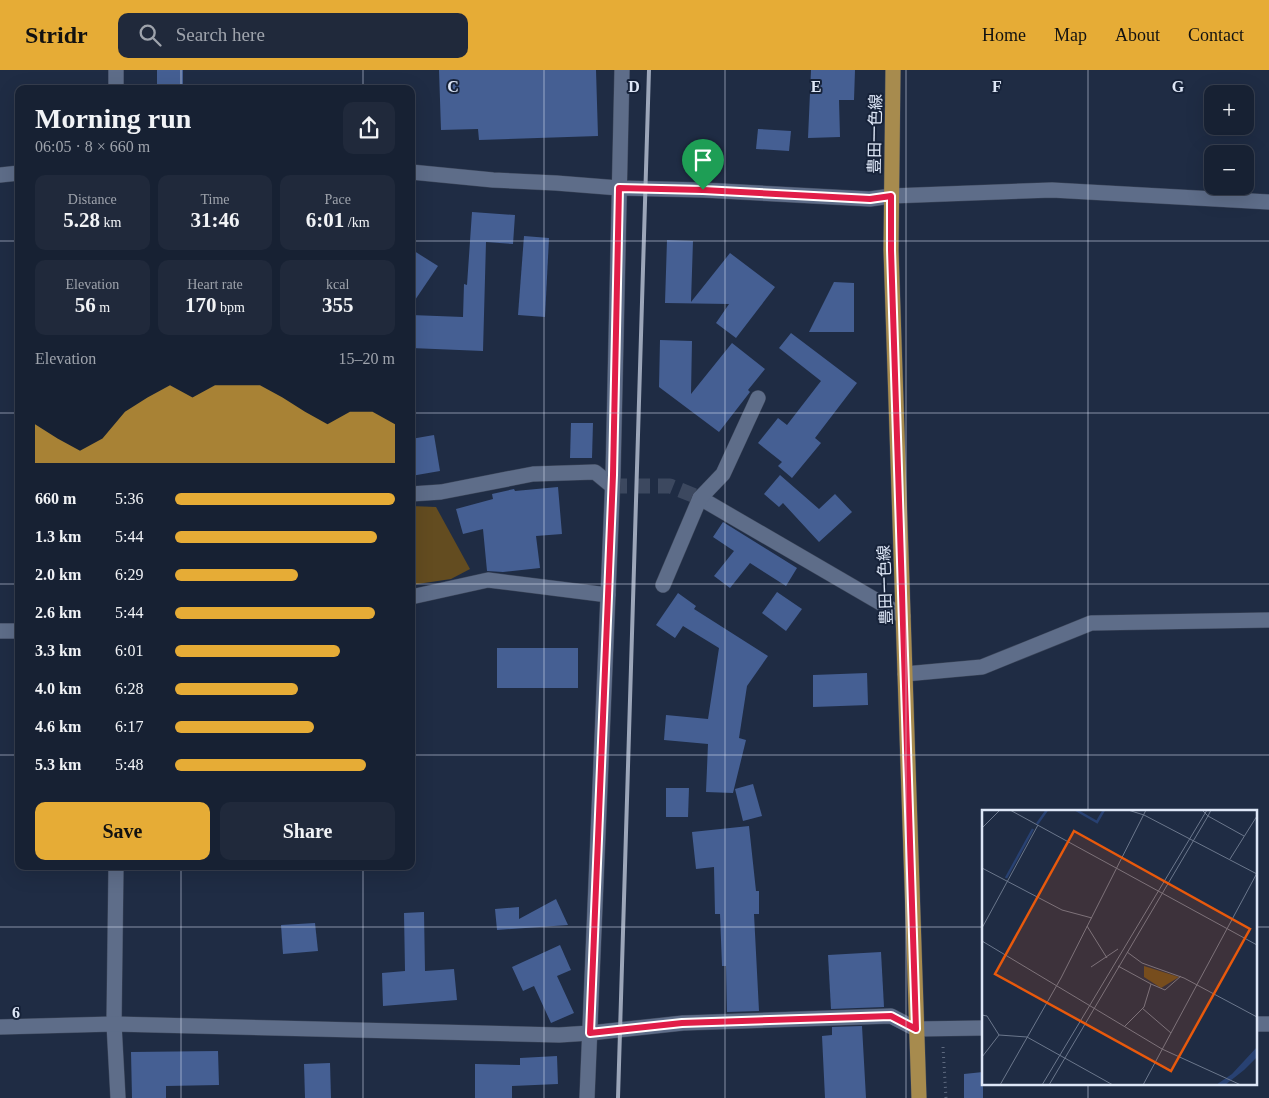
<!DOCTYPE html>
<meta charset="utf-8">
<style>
body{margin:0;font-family:"Times New Roman","Noto Sans JP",serif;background:#20293b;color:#f1f3f6;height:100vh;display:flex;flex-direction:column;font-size:19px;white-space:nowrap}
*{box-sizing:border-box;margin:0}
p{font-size:16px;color:#9ea3ac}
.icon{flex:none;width:28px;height:28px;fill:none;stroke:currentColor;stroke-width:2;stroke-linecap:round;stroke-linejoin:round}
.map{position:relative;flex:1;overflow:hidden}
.sheet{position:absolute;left:15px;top:15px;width:400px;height:785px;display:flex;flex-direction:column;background:#172133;border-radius:10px;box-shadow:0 5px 20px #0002,0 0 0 1px #363e4e}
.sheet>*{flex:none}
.fabs{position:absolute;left:1204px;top:15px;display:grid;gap:10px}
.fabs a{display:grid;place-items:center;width:50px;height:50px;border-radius:10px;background:#172133;box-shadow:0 5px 20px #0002,0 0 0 1px #363e4e;font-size:25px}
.pin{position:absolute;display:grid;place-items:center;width:42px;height:42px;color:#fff;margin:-51px -21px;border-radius:50% 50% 50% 0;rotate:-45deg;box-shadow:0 0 5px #0007}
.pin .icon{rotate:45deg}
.round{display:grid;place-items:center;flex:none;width:52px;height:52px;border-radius:10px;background:#20293b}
.summary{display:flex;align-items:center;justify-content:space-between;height:85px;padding:0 20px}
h1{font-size:28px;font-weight:700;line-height:38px}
.stats{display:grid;grid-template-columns:repeat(3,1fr);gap:8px;height:85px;padding:5px 20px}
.stats div{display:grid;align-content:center;border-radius:10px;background:#20293b;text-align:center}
.stats b{font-size:21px;font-weight:700}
.stats small{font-size:14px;font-weight:400}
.stats p{font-size:14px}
.chart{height:140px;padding:10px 20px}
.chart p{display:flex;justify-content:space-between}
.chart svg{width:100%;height:90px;margin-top:5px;fill:#e6ac36;opacity:.7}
.button{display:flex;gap:10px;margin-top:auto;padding:10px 20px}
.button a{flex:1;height:58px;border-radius:10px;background:#e6ac36;color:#111;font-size:20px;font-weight:700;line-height:58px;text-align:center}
.button a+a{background:#20293b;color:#f1f3f6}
ul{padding:0 20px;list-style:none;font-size:16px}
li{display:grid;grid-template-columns:80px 60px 1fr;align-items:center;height:38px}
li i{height:12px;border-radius:6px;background:#e6ac36}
header{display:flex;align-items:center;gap:30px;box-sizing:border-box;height:70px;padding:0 25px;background:#e6ac36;color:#111}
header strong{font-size:24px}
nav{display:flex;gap:28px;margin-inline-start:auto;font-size:18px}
.search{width:350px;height:45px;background:#20293b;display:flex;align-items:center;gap:12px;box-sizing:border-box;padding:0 18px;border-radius:10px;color:#9ea3ac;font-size:19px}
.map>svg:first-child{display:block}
.green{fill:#634c20}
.building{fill:#455f93}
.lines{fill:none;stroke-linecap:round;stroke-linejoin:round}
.minor-tunnel{stroke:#3c485f;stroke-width:15;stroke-dasharray:15 8;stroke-linecap:butt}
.minor-casing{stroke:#3c465a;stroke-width:16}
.major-casing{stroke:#3c465a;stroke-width:16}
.path{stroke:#5e697f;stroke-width:3;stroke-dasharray:1 4;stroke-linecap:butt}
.minor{stroke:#5e6d89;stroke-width:15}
.major{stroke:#a78b4e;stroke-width:15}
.rail{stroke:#9ca6b9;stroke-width:4}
.route-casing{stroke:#fff;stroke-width:10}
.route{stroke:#e11d48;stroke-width:6}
.grid{fill:none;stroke:#dee7f7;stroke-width:1;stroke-opacity:0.55}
.labels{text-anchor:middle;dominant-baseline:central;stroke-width:4;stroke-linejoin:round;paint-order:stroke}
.street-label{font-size:16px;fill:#dee7f7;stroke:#162239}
.inset-river{fill:none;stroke:#284172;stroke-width:2.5}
.inset-road{fill:none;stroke:#6b778c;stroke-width:1}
.view{fill:#e8590c;fill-opacity:0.15;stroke:#e8590c;stroke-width:2.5}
.inset-edge{fill:none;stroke:#dee7f7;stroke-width:2.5}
.grid-label{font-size:16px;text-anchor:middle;font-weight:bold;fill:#dee7f7;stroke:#162239;stroke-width:4;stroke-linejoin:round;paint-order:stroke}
</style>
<header>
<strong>Stridr</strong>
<div class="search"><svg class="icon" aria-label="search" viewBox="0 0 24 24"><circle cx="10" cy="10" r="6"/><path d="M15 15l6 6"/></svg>Search here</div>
<nav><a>Home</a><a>Map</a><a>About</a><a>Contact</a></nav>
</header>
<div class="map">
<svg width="1269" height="1028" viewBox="0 0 1269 1028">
<rect width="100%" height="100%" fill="#1f2c44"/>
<!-- green -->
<polygon class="green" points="411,436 436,437 470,499 451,509 411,515"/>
<!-- building -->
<g class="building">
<rect x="157" y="0" width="26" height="19"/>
<polygon points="439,0 596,0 598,66 479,70 478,59 441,60"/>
<polygon points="811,0 855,0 854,30 839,30 840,67 808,68"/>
<polygon points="758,59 791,61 789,81 756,79"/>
<polygon points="472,142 515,145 513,174 486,172 483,281 411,278 411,245 463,247 464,214 467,215"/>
<polygon points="524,166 549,168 545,247 518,245"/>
<polygon points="667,170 693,171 691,232 730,183 775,217 736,268 716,253 729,234 665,233"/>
<polygon points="411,179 438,196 411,236"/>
<polygon points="834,212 854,213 854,262 809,262"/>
<polygon points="791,263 857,313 815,368 821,373 792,408 778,396 782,392 758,373 778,348 787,355 821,311 779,278"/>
<polygon points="660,270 692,271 691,324 732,273 765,299 748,320 750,322 719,362 659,317"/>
<polygon points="571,353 593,353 592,388 570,388"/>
<polygon points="434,365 440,401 411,406 411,369"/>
<polygon points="780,405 819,439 835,424 852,442 819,472 783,433 779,437 764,424"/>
<polygon points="558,417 562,464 536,466 540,498 503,502 487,501 483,459 463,464 456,439 493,429 492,424 514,419 515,421"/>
<polygon points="723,452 797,498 786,516 750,493 730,518 714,506 734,481 713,467"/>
<polygon points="777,522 802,539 786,561 762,543"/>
<polygon points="678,523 696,536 694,539 768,586 747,616 739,668 746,670 733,723 706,722 708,674 664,670 666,645 708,649 719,578 683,556 675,568 656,555"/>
<rect x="497" y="578" width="81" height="40"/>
<polygon points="867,603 868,635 813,637 813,605"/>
<polygon points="753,714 762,746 743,751 735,719"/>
<polygon points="666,718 689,718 688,747 666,747"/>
<polygon points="749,756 756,821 759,821 759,844 754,844 759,941 727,942 726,896 722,896 720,844 715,844 714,797 696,799 692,762"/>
<polygon points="556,829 568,855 497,860 495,839 519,837 519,849"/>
<polygon points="424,842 425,901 454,899 457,930 383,936 382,903 405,901 404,843"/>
<polygon points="315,853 318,881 283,884 281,855"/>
<polygon points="560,875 571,900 557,906 574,943 551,953 534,916 523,921 512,897"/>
<polygon points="881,882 884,937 831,939 828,885"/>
<polygon points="862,956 866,1028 825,1028 822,966 832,965 832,957"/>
<polygon points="218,981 219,1015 166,1016 166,1028 132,1028 131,982"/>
<polygon points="557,986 558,1014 512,1016 512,1028 475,1028 475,994 520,995 520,988"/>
<polygon points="330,993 331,1028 305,1028 304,994"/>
<polygon points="983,1002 983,1028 964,1028 964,1004"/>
</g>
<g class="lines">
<!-- minor-tunnel -->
<polyline class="minor-tunnel" points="612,416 670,416 700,428"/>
<defs>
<g id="minor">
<polyline points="116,0 116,19"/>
<polyline points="411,102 493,110 556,113 619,118 703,120 870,129 891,126 1052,120 1269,132"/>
<polyline points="0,105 19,103"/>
<polyline points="411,424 441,422 533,404 595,402 612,416"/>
<polyline points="700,428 903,546"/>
<polyline points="663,515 700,428 723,404 758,328"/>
<polyline points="411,527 488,510 608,525"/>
<polyline points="0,561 19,561"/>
<polyline points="905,604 982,597 1091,553 1269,550"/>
<polyline points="116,796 114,954 118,1028"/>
<polyline points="1255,954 1269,954"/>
<polyline points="0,957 114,954 559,965 590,963 683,953 891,946 916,959 983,958"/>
<polyline points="587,1028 613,405 622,0"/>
</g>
<polyline id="major" points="893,0 891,180 919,1028"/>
</defs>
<!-- minor casing -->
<use href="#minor" class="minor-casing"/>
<!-- major casing -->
<use href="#major" class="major-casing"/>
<!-- path -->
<polyline class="path" points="943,977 946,1028"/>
<!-- minor -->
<use href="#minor" class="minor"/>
<!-- major -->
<use href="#major" class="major"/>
<!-- rail -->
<polyline class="rail" points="618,1028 649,0"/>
</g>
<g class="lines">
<defs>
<polygon id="route" points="619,118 703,120 870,129 891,126 891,180 916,959 891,946 682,953 590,963 613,405"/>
</defs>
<!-- route casing -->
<use href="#route" class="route-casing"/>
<!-- route -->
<use href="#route" class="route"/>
</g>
<!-- grid -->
<path class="grid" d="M181 0V19M363 0V19M544 0V1028M725 0V1028M906 0V1028M1088 0V742M0 171H19M411 171H1269M0 343H19M411 343H1269M0 514H19M411 514H1269M0 685H19M411 685H1269M181 796V1028M363 796V1028M0 857H983M1255 857H1269M1088 1014V1028"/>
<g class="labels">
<!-- street labels -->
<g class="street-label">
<text transform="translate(875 64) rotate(-89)">豊田一色線</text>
<text transform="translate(885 515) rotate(-92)">豊田一色線</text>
</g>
</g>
<!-- overview -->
<g transform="translate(982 740)">
<rect width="275" height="275" fill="#1f2c44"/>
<path d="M162 156 197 167 179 178 162 167Z" fill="#634c20"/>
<path d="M275 237V247L262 260 243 275H234L250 264Z" fill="#284172"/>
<path class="inset-river" d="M94 0 115 12 122 0M55 14 65 0M24 68 51 19"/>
<path class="inset-road" d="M28 0 275 135M146 0 162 5 275 64M220 0 226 6 229 0M0 18 18 0M248 49 275 6M0 58 80 100 110 108M105 116 125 148M0 118 56 15M0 131 180 239 259 275M145 142 160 153 202 168 275 207M136 156 169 174 162 197 142 217M109 157 136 139M169 174 183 180 199 166M160 198 189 223M0 205 5 206 17 225 45 227 131 275M0 247 17 225M18 275 79 168 164 0M60 275 225 0M67 275 226 6 262 26M161 275 275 63"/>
<path class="view" d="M92 21 268 119 189 261 13 164Z"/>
<rect width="275" height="275" class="inset-edge"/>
</g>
<g class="grid-label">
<text x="453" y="22">C</text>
<text x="634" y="22">D</text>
<text x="816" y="22">E</text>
<text x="997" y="22">F</text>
<text x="1178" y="22">G</text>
<text x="16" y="948">6</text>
</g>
</svg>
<div class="fabs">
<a>+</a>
<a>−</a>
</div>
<div class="pin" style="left:703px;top:120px;background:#1e9e55"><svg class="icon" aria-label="arrive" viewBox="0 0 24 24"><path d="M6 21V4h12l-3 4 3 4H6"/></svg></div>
<section class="sheet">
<div class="summary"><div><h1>Morning run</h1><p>06:05 · 8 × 660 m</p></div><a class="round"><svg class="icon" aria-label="share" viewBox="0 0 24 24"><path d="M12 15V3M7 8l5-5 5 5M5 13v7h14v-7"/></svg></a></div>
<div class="stats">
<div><p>Distance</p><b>5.28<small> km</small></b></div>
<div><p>Time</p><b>31:46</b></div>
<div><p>Pace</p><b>6:01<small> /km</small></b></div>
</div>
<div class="stats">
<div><p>Elevation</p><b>56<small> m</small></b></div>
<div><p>Heart rate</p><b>170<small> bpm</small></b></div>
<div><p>kcal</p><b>355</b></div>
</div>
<div class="chart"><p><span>Elevation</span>15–20 m</p>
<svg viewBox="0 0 160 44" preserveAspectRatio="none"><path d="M0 44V25L10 32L20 38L30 32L40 19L50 12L60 6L70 12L80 6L90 6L100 6L110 12L120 19L130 25L140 19L150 19L160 25V44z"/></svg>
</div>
<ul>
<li><b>660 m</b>5:36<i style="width:100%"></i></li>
<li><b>1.3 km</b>5:44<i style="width:92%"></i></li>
<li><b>2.0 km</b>6:29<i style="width:56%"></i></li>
<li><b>2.6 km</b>5:44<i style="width:91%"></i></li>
<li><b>3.3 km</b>6:01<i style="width:75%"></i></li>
<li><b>4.0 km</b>6:28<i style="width:56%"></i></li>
<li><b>4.6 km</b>6:17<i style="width:63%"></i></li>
<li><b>5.3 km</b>5:48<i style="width:87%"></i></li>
</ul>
<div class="button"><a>Save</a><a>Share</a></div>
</section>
</div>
